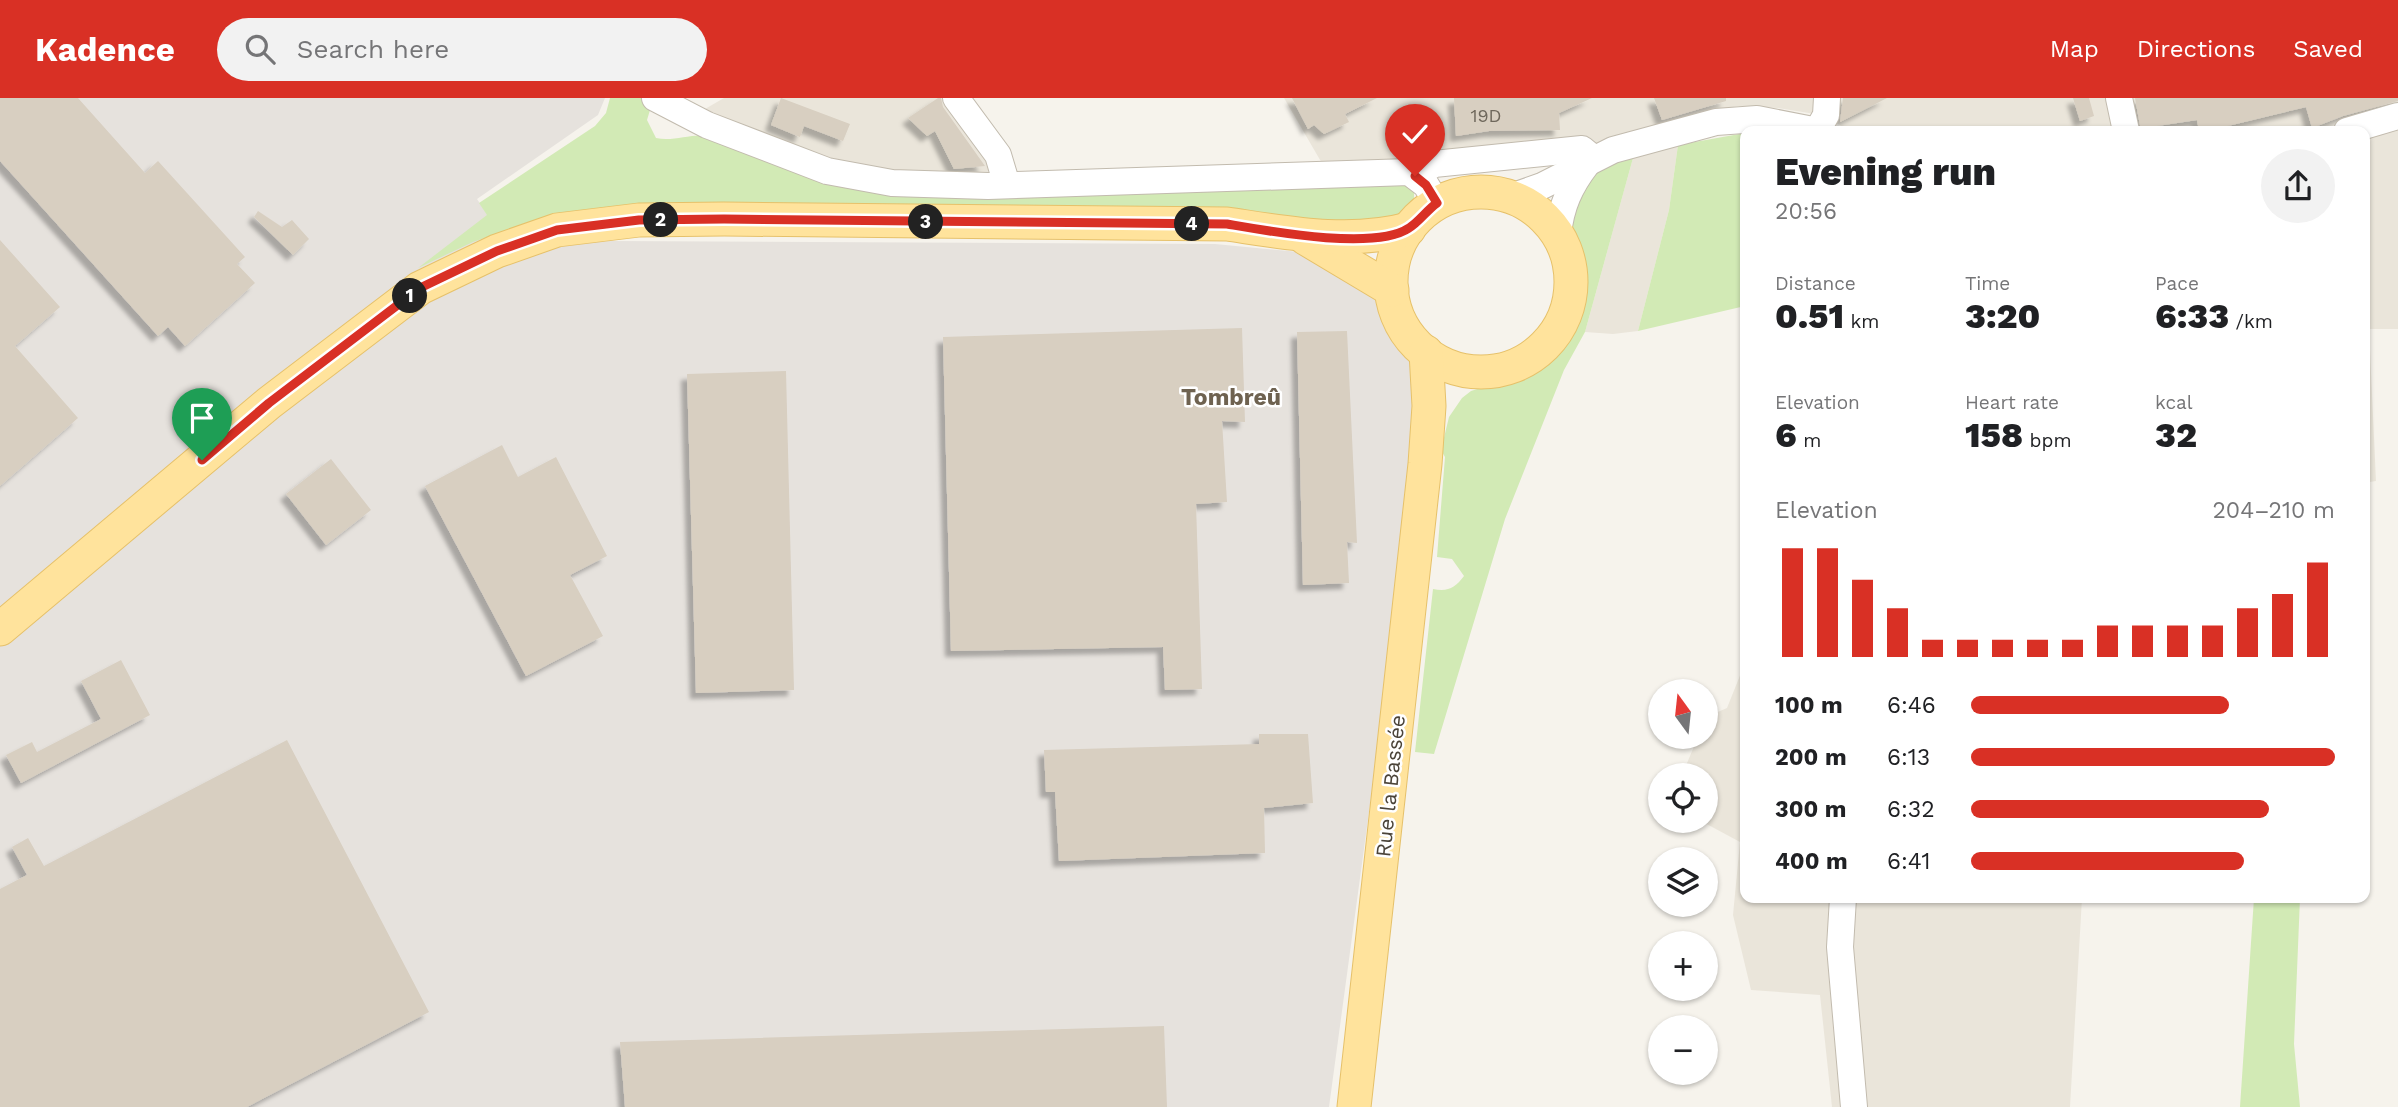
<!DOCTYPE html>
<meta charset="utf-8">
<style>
body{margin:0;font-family:"Work Sans",sans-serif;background:#f2f2f2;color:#202124;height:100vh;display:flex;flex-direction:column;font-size:26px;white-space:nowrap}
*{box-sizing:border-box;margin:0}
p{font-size:23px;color:#757577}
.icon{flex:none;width:38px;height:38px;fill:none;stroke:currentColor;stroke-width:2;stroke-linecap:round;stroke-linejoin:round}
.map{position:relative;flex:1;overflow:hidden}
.drawer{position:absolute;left:1740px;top:28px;width:630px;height:777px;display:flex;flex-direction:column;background:#fff;border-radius:14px;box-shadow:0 2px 5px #0004}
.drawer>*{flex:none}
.needle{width:46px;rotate:345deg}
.buttons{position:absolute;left:1648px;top:581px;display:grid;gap:14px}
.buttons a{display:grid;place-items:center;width:70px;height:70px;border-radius:50%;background:#fff;box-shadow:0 2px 5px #0004;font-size:35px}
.pin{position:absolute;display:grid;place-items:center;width:60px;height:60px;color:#fff;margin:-72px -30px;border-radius:50% 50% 50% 0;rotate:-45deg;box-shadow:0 0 7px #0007}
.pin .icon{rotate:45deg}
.km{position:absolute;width:35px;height:35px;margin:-18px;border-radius:50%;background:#222;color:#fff;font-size:19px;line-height:35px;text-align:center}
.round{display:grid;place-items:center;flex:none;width:74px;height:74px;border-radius:37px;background:#f2f2f2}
.overview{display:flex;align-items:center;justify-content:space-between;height:119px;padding:0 35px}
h1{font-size:38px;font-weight:800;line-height:52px}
.stats{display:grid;grid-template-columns:repeat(3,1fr);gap:10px;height:119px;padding:7px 35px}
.stats div{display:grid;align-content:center}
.stats b{font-size:35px;font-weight:800}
.stats small{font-size:19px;font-weight:400}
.stats p{font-size:19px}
.chart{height:196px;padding:14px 35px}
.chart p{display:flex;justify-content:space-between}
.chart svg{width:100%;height:126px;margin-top:7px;stroke:#d93025;stroke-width:6}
ul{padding:0 35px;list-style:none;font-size:23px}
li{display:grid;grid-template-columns:112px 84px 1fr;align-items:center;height:52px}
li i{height:18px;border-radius:9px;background:#d93025}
header{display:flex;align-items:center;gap:42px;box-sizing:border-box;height:98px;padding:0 35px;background:#d93025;color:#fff}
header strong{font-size:33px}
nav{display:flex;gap:38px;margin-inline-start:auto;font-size:24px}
.search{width:490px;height:63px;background:#f2f2f2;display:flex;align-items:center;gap:18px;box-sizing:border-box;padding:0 24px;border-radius:38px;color:#757577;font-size:26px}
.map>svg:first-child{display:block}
.residential{fill:#eae5da}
.industrial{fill:#e6e2dd}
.green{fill:#d2eab5}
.building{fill:#d8cfc1;filter:url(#shadow)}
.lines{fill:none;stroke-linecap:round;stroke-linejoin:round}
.minor-casing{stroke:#c2bbae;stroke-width:28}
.major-casing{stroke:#e6c16a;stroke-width:35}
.minor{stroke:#fff;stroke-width:26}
.major{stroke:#ffe39c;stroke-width:33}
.route-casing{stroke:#fff;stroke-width:14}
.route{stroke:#d93025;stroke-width:9}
.labels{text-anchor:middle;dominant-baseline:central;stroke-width:5;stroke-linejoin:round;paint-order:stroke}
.number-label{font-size:18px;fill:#6e675b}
.street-label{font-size:21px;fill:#4b4439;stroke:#fff}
.neighbourhood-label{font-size:23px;font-weight:bold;fill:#6e6250;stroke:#fff}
</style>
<header>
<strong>Kadence</strong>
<div class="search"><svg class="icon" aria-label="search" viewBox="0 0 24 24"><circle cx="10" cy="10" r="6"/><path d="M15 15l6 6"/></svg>Search here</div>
<nav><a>Map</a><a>Directions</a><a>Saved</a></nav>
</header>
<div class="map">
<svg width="2398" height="1009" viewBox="0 0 2398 1009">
<defs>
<filter id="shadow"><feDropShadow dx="-6" dy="6" stdDeviation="2" flood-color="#0004"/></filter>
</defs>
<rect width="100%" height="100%" fill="#f6f3ec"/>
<!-- residential -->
<g class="residential">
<polygon points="724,0 952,0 976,31 990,71 986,76 853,73 743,30 705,11"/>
<polygon points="1284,0 2109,0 2115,33 1851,33 1821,17 1778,10 1738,8 1696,17 1606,47 1411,66 1323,67"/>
<polygon points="2125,0 2398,0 2398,11 2313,33 2132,33"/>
<polygon points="2398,29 2398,231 2369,231 2376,383 2364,385 2364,39"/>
<polygon points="1678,47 1669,112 1638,233 1613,236 1585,234 1633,60"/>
<polygon points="1745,565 1745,800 2082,800 2070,1009 1832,1009 1820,897 1751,892 1733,817 1740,744 1701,723 1706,723 1706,677 1682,677 1698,639 1706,639 1706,619 1727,610"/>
</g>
<!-- industrial -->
<polygon class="industrial" points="0,0 605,0 598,17 477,101 487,116 553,147 611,143 1215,146 1310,155 1363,179 1415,274 1420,290 1384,603 1329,1009 0,1009"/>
<!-- green -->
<g class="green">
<path d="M610 0H646L650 12 647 22 656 40C674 44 690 35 709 38L836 83 1403 81 1414 94V104L1391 123 1377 129 755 107 608 109 529 124 473 144 418 170 487 117 479 105 595 28 606 15Z"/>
<polygon points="1745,35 1745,208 1638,233 1669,112 1678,47"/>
<path d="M1633 60 1585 234 1564 272 1505 421 1434 656 1415 654 1433 491C1448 494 1455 490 1464 478L1452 461 1437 459 1445 359 1441 352 1449 319 1462 300 1471 293 1531 274 1555 253 1575 226 1581 181 1579 163 1566 130 1567 118 1600 67Z"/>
<polygon points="2254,800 2300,800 2294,946 2300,1009 2240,1009"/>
</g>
<!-- building -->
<g class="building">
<polygon points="0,0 78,0 145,75 158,63 245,159 237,166 255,185 185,248 168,229 158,238 0,63"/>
<polygon points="781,0 850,26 843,43 804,28 800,39 771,27"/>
<polygon points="938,0 941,0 943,9 985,68 954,71 935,33 927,38 908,20"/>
<polygon points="1292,0 1377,0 1345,16 1349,24 1324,36 1314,27 1308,31"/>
<polygon points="1454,0 1592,0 1559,15 1560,32 1489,33 1456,38"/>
<polygon points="1654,0 1726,0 1726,3 1662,22"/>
<polygon points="1843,0 1887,0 1840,24"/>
<polygon points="2073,0 2089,0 2094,18 2080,23"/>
<polygon points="2135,0 2398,0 2398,3 2343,18 2312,30 2306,9 2207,33 2199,33 2197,22 2157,28 2158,33 2141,33"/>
<polygon points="258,113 282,129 292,122 309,141 293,157 254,119"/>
<polygon points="0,142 60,209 15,248 78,320 0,388"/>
<polygon points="1242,230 1245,324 1222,323 1227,404 1196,406 1202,591 1165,592 1163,549 951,553 943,239"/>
<polygon points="1347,233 1357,445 1347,444 1349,485 1303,487 1297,234"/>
<polygon points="786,273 794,592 696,595 687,276"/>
<polygon points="502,347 518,379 556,359 607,458 570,477 603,538 526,578 425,388"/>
<polygon points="331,361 371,412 326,447 286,396"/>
<polygon points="121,562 150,617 21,685 6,657 32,644 37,654 101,621 81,583"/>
<polygon points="1259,636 1308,636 1313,705 1264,710 1265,755 1059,763 1055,694 1046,694 1044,652 1259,646"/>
<polygon points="287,642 429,914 247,1009 0,1009 0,791 27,777 12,749 28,740 44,768"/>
<polygon points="1164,928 1167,1009 625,1009 620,944"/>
</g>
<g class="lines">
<defs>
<g id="minor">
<polyline points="655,0 707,27 827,73 892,85 988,88 1409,74 1426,87 1437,105"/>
<polyline points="956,0 998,57 1007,87"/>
<polyline points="2119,0 2126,33"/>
<polyline points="1817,33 1826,17 1827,0"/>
<polyline points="2347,33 2398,18"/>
<polyline points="1415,78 1434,66 1582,51 1593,60"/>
<polyline points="1511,99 1542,88 1613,52 1716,24 1757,21 1818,33"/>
<path d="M1558 136C1561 108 1570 88 1587 66"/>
<polyline points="1843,800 1840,849 1854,1009"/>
</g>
<g id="major">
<circle cx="1481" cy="184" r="90"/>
<polyline points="1305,140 1392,192"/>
<path d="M0 531 269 305 420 190 497 153 557 132 639 122 724 121 1227 126C1288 135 1349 147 1409 131"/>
<polyline points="1354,1009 1425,366 1429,308 1426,254"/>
</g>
</defs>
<!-- minor casing -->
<use href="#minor" class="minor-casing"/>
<!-- major casing -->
<use href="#major" class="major-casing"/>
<!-- minor -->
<use href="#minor" class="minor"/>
<!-- major -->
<use href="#major" class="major"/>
</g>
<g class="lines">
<defs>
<path id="route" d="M202 362 269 305 420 190 497 153 557 132 639 122 724 121 1227 126C1268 133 1375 153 1409 130 1419 124 1427 112 1437 105L1426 87 1415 78"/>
</defs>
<!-- route casing -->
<use href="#route" class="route-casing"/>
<!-- route -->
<use href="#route" class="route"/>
</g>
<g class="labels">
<!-- number labels -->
<g class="number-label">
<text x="1486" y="17">19D</text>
</g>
<!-- street labels -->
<g class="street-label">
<text transform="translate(1390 688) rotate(-84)">Rue la Bassée</text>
</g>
<!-- neighbourhood labels -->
<g class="neighbourhood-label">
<text x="1231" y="299">Tombreû</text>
</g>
</g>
</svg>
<div class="buttons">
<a><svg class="needle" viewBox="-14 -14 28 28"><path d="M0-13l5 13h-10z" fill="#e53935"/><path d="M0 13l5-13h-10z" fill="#757577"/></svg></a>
<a><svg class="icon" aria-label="locate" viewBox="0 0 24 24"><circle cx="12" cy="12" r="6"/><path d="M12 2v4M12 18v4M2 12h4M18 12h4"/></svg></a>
<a><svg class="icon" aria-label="layers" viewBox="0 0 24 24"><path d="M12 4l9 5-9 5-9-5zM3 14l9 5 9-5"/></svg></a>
<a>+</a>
<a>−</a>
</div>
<div class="pin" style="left:202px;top:362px;background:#1e9e55"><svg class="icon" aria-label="arrive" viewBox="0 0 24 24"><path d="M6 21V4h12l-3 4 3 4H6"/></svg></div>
<div class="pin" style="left:1415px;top:78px;background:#d93025"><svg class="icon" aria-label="check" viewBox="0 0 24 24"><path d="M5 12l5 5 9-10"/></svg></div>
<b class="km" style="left:410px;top:198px">1</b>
<b class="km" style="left:661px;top:122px">2</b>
<b class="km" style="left:926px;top:124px">3</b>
<b class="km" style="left:1192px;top:126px">4</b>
<section class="drawer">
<div class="overview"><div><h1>Evening run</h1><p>20:56</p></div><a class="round"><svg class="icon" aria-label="share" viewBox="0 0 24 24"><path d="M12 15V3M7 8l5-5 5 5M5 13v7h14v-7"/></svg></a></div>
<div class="stats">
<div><p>Distance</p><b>0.51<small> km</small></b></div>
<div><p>Time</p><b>3:20</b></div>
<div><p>Pace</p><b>6:33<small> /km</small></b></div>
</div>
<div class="stats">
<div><p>Elevation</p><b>6<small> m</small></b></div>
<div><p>Heart rate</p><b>158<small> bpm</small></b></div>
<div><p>kcal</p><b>32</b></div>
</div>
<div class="chart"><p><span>Elevation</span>204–210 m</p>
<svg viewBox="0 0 160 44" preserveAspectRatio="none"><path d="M5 44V6M15 44V6M25 44V17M35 44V27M45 44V38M55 44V38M65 44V38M75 44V38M85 44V38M95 44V33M105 44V33M115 44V33M125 44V33M135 44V27M145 44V22M155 44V11"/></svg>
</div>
<ul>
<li><b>100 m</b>6:46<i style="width:71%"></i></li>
<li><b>200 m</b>6:13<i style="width:100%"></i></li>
<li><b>300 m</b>6:32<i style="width:82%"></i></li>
<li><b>400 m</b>6:41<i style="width:75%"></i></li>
</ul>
</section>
</div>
